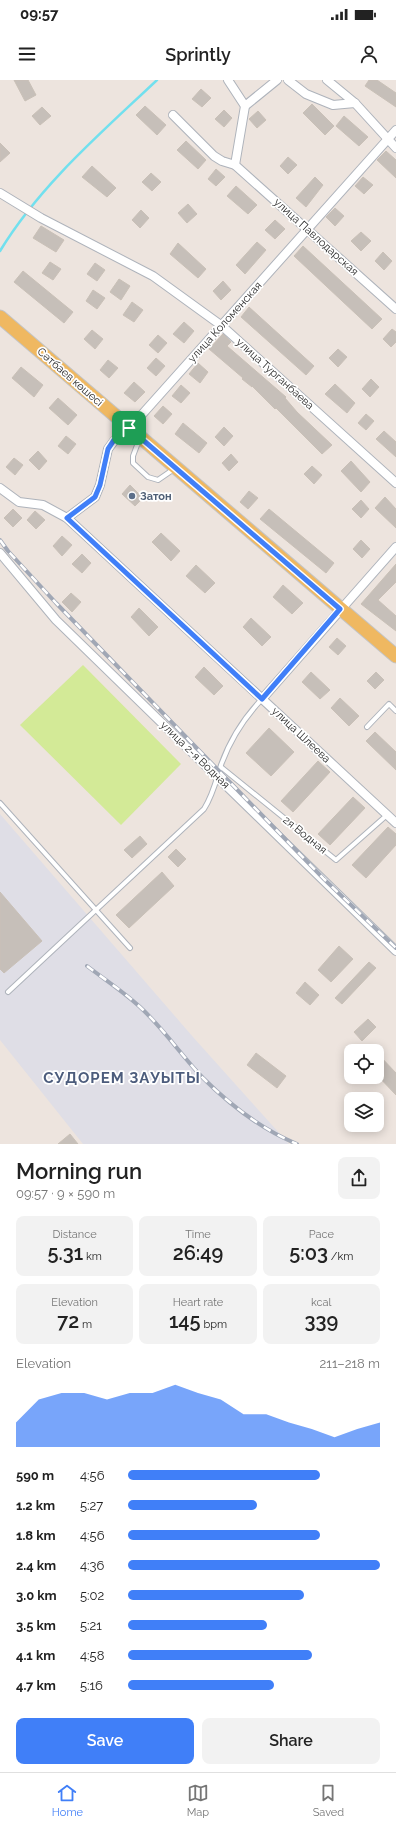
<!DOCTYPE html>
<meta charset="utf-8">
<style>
body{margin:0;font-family:Raleway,sans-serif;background:#f2f2f2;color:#222;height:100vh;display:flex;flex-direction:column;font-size:15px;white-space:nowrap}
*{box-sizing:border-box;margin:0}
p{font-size:13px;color:#767676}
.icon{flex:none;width:22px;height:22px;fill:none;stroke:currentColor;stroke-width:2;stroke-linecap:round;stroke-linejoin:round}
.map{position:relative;height:1064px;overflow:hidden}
.details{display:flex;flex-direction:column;background:#fff;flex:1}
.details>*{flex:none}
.buttons{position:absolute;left:344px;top:964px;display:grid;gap:8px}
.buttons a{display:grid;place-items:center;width:40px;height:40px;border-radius:8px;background:#fff;box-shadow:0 2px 10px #0003;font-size:20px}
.pin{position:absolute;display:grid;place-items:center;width:34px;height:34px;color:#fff;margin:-17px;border-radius:8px;box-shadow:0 2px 6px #0006}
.round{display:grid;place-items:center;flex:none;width:42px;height:42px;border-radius:8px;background:#f2f2f2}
.headline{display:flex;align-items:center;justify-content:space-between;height:68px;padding:0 16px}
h1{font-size:22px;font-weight:600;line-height:30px}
.figures{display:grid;grid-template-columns:repeat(3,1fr);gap:6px;height:68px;padding:4px 16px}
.figures div{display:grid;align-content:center;border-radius:8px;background:#f2f2f2;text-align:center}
.figures b{font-size:20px;font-weight:600}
.figures small{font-size:11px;font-weight:400}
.figures p{font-size:11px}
.chart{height:112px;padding:8px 16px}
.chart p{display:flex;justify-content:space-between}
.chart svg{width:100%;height:72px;margin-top:4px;fill:#407ff8;opacity:.7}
.action{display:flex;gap:8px;margin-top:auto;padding:8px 16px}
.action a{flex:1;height:46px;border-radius:8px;background:#407ff8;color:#fff;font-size:16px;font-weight:600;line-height:46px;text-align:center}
.action a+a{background:#f2f2f2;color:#222}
ul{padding:0 16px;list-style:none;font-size:13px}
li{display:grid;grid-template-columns:64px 48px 1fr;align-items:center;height:30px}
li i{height:10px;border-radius:5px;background:#407ff8}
.status{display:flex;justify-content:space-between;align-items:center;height:28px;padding:0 20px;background:#fff;direction:ltr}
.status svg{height:11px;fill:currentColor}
header{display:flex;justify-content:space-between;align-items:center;height:52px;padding:0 16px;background:#fff;font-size:18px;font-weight:600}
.menu{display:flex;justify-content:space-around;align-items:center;height:56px;border-top:1px solid #e0e0e0;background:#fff;font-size:11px;color:#767676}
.menu a{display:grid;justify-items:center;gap:2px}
.menu .on{color:#407ff8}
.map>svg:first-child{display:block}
.industrial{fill:#dfdee6}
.pitch{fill:#d3ea97}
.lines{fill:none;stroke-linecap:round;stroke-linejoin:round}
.stream{stroke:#72e0ee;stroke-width:2.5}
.building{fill:#c6bfb9;stroke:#c9c0b7}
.service-casing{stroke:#aeb3bb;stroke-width:6}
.minor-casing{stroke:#aeb3bb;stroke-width:10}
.primary-casing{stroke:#c4c4c4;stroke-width:15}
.service{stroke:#fff;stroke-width:4}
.minor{stroke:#fff;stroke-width:8}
.primary{stroke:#efb861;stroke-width:13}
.rail-casing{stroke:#a0a7b5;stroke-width:4}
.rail{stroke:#fff;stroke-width:2.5;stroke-dasharray:8;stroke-linecap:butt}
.route-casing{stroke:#fff;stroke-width:8}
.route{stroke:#407ff8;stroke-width:5}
.service-dot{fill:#5c6f8a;stroke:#fff;stroke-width:1.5}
.labels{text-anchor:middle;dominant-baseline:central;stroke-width:3.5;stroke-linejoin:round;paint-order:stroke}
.street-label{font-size:11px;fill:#2b2b2b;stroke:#fff}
.service-label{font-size:11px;font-weight:bold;fill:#4e5e75;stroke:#fff;text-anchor:start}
.district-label{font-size:15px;font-weight:bold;letter-spacing:1px;fill:#4c5c7c;stroke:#fff}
</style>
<div class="status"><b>09:57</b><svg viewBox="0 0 49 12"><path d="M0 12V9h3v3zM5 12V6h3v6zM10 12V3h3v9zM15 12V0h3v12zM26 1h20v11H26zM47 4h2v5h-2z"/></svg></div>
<header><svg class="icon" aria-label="menu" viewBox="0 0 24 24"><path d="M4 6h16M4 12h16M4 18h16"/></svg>Sprintly<svg class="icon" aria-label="person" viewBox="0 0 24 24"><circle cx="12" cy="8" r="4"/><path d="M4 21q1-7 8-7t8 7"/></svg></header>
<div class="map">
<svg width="396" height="1064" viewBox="0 0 396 1064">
<rect width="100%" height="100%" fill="#ede4de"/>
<!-- industrial -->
<polygon class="industrial" points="0,734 193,957 289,1064 83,1064 0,960"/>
<!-- pitch -->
<polygon class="pitch" points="83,585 181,684 121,745 20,645"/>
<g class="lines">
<!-- stream -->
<path class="stream" d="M0 171C40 105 101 53 157 0"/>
</g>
<!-- building -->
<g class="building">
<polygon points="14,0 28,0 36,15 25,21"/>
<polygon points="369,0 377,0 396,13 396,27 365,6"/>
<polygon points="201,9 211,18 202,27 192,19"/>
<polygon points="312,24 334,46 325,55 303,33"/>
<polygon points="145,26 166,45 157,55 136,35"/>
<polygon points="42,27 51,36 40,45 32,36"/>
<polygon points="224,30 232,38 224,47 215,39"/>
<polygon points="258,31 266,40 257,48 249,39"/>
<polygon points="344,36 368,57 359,66 336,46"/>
<polygon points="186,61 206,80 198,89 177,70"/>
<polygon points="0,63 10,73 0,82"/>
<polygon points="386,71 396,80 396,98 377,80"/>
<polygon points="288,77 297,85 288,94 280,86"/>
<polygon points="92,86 116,108 107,117 82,97"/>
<polygon points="216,89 225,97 216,106 208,99"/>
<polygon points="151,93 161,102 152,111 142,102"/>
<polygon points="315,97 323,105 306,127 296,118"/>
<polygon points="363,97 373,105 364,114 355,106"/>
<polygon points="236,106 257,125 248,134 227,116"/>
<polygon points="188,124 197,134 187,143 178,133"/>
<polygon points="335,128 344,136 335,146 326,137"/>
<polygon points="141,130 149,138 140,148 132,140"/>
<polygon points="275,140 285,149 275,159 265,150"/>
<polygon points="41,146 64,160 56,172 33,158"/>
<polygon points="361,152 371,161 361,171 351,161"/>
<polygon points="257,162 266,170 245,194 236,185"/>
<polygon points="178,163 206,189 198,198 170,174"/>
<polygon points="303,166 382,239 372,249 294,176"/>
<polygon points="383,172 392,181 384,190 375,181"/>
<polygon points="50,182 61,189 53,200 42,193"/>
<polygon points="95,183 105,190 97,201 87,194"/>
<polygon points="23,191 73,232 64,243 14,202"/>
<polygon points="119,199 130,206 121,220 110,212"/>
<polygon points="223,201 231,210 221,220 213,211"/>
<polygon points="93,210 105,218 97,229 86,221"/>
<polygon points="132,222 143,230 134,242 123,235"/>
<polygon points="249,227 314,286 306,295 241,237"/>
<polygon points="184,242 194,251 184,263 173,254"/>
<polygon points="392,249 396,252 396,262 391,267 383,259"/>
<polygon points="92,250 103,259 95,269 84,259"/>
<polygon points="223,254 231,262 227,266 286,317 285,318 297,332 332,365 322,374 276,328 275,329 252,306 252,307 242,299 243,298 209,269"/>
<polygon points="158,255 167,263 158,273 149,265"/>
<polygon points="338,269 347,277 338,287 329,278"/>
<polygon points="156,278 165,286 156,296 147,288"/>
<polygon points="108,280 118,288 109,298 100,290"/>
<polygon points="198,283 208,292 200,303 189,294"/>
<polygon points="21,287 43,305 34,317 12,298"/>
<polygon points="371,299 379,307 370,317 362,309"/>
<polygon points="134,302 145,312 135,322 124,313"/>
<polygon points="335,304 355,323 347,333 325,314"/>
<polygon points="181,305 190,313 181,323 172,316"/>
<polygon points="58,318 77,335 68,345 49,328"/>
<polygon points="163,326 172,334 163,344 154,336"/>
<polygon points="366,334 374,341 366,350 358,343"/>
<polygon points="183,343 207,363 199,373 175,354"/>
<polygon points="224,347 233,356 224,366 215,357"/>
<polygon points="384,351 396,362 396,377 376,359"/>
<polygon points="66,356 76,364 68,374 58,366"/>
<polygon points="38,371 47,381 39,390 29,380"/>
<polygon points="231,374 238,382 229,391 222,383"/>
<polygon points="14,378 23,385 15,395 6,387"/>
<polygon points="351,381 370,402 361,412 341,391"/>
<polygon points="312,386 322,395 314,404 304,394"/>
<polygon points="130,405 143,418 135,426 122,414"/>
<polygon points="249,411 258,418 248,429 240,422"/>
<polygon points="385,417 396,429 396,448 375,428"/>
<polygon points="361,420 369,429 361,438 352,429"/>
<polygon points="13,429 22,438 13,447 4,438"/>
<polygon points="269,429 334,483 326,493 260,439"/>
<polygon points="35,431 45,440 36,449 27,440"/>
<polygon points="161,453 180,471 171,481 152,462"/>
<polygon points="62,456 72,465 62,476 53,466"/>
<polygon points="361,460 370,469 362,478 353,469"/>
<polygon points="82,474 91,483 82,493 72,484"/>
<polygon points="396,484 396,502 378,520 396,536 396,551 361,524"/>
<polygon points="196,485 215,503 205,513 186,496"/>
<polygon points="283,505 303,523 292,534 273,517"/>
<polygon points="71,513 81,522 72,532 62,522"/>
<polygon points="139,528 158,547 149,556 131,537"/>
<polygon points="251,538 271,557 262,566 243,547"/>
<polygon points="337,558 346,566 338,575 329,567"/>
<polygon points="204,587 223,606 214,615 195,597"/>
<polygon points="311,592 330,610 320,619 302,602"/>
<polygon points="376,592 384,600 375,609 367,601"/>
<polygon points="340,618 359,636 349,646 331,628"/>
<polygon points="269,648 294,672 271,696 246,673"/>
<polygon points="375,652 396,672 396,690 366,661"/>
<polygon points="318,681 330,692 293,732 281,721"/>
<polygon points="353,717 365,728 330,765 318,754"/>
<polygon points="388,747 396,754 396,765 366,798 352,785"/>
<polygon points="140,756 147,764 132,778 124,770"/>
<polygon points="176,769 186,779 178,787 168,777"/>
<polygon points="162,792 174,806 129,848 116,835"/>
<polygon points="0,812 42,861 4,893 0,889"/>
<polygon points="339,866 353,879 331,902 318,890"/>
<polygon points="369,882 376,888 342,924 335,918"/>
<polygon points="305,902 319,915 310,925 296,913"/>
<polygon points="368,939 376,947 362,961 354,952"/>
<polygon points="256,973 286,996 277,1008 247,985"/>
<polygon points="377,973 396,993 396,1015 377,995"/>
<polygon points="70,1054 78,1064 58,1064"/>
</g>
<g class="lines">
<defs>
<g id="service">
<polyline points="139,360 133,376 133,383 148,397 158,400 174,389"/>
<polyline points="367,647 389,624 396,631"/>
<polyline points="221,687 336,780 387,735"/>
<polyline points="0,723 130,868"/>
<path d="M8 912 204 729C213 715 216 701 221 685 230 660 244 638 262 619"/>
</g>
<g id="minor">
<polyline points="228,0 245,26 235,85 396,229"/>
<polyline points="288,0 306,14 333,25 355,23"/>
<polyline points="327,0 355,23 396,68"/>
<polyline points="245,26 277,0"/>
<polyline points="173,35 214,76 222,81 235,85"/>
<polyline points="0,113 41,138 153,196 222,246 396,403"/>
<polyline points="0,408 19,422 43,425 67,438 396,743"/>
<polyline points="67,438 95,417 100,405 108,369 114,361 129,349 396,50"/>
<polyline points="0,473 56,540 396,871"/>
<polyline points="262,619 396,467"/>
</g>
<polyline id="primary" points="0,237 396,576"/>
</defs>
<!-- service casing -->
<use href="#service" class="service-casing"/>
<!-- minor casing -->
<use href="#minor" class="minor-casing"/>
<!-- primary casing -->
<use href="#primary" class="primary-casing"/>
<!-- service -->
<use href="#service" class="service"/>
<!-- minor -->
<use href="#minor" class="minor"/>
<!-- primary -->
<use href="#primary" class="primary"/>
<defs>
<g id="rail">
<polyline points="0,460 8,471 56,523 220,692 324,799 396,868"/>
<path d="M87 886C104 899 124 912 140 927 163 948 181 975 203 998 229 1024 263 1050 297 1064"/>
</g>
</defs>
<!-- rail casing -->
<use href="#rail" class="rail-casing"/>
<!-- rail -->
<use href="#rail" class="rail"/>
</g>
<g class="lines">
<defs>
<polygon id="route" points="129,348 340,529 262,619 67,438 95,417 100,405 108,369 114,360"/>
</defs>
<!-- route casing -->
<use href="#route" class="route-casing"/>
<!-- route -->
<use href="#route" class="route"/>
</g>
<!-- markers -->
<circle class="service-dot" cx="132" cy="416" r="4"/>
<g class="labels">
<!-- street labels -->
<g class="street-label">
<text transform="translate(316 157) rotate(42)">улица Павлодарская</text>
<text transform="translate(225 242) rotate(-48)">улица Коломенская</text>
<text transform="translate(275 294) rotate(42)">улица Турганбаева</text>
<text transform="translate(70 297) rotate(41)">Сәтбаев көшесі</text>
<text transform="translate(301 655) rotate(43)">улица Шлеева</text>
<text transform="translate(195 675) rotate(44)">улица 2-я Водная</text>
<text transform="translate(305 755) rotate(39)">2я Водная</text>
</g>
<!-- service labels -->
<g class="service-label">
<text x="140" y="416">Затон</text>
</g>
<!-- district labels -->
<g class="district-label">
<text x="122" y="998">СУДОРЕМ ЗАУЫТЫ</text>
</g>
</g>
</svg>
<div class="buttons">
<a><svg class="icon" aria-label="locate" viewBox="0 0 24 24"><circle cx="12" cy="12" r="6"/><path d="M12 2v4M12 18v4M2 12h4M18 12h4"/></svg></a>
<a><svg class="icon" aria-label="layers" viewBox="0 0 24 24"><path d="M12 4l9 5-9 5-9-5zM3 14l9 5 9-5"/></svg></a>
</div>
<div class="pin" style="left:129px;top:348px;background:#1e9e55"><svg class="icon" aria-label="arrive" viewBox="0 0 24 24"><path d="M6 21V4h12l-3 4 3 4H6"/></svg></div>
</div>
<section class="details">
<div class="headline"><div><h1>Morning run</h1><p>09:57 · 9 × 590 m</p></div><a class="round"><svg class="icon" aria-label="share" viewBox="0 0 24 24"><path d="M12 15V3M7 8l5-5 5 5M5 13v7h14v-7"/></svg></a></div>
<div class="figures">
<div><p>Distance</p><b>5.31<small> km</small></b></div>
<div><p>Time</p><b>26:49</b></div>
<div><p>Pace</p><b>5:03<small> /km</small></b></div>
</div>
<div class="figures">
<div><p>Elevation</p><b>72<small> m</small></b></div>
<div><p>Heart rate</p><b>145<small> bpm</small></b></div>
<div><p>kcal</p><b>339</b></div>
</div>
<div class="chart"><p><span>Elevation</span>211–218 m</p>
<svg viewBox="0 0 160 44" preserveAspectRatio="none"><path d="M0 44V29L10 15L20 11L30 11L40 15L50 11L60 11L70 6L80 11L90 15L100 24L110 24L120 29L130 33L140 38L150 33L160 29V44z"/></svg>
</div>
<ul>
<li><b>590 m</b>4:56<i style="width:76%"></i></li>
<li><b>1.2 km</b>5:27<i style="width:51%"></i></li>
<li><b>1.8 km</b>4:56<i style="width:76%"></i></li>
<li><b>2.4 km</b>4:36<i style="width:100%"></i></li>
<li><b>3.0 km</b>5:02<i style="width:70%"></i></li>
<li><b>3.5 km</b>5:21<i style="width:55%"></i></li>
<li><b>4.1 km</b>4:58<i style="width:73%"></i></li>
<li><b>4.7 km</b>5:16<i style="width:58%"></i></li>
</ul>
<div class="action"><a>Save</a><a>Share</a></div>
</section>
<nav class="menu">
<a class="on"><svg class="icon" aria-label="home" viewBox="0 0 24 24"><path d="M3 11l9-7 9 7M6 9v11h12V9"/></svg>Home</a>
<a><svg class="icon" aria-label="map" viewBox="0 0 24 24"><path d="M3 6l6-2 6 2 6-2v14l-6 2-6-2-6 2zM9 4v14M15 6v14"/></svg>Map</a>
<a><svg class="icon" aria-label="saved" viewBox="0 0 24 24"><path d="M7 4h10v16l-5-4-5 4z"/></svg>Saved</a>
</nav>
